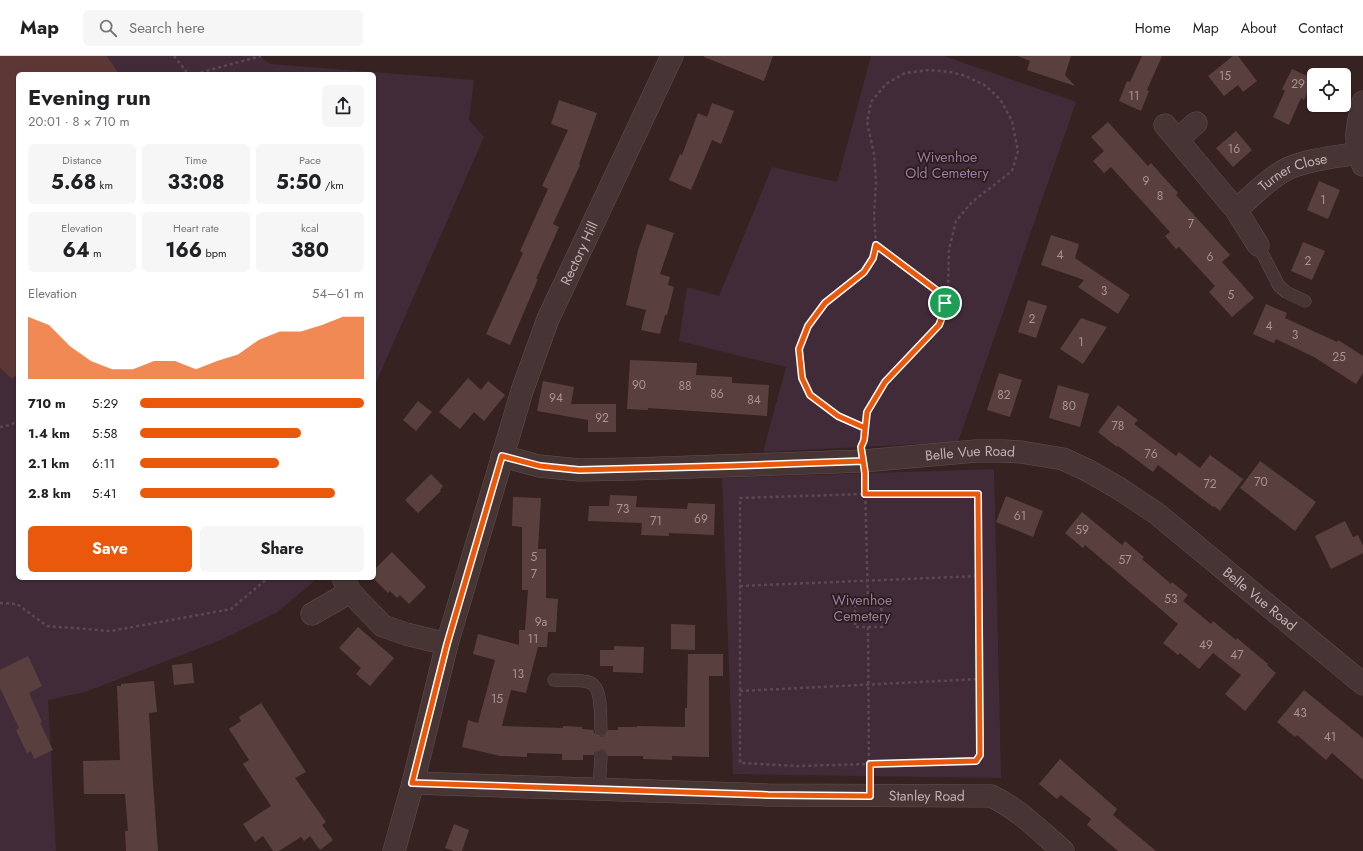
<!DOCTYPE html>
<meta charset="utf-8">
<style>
body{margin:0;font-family:Jost,sans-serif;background:#f6f6f6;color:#202124;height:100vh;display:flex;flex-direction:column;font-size:15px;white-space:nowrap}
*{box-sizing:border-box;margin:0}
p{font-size:13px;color:#757577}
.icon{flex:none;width:22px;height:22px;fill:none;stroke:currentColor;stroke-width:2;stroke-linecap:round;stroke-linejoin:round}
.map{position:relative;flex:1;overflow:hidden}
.drawer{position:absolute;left:16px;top:16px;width:360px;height:508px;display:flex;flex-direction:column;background:#fff;border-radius:6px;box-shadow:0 1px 3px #0004}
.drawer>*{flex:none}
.tools{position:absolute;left:1307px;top:12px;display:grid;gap:8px}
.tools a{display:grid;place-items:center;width:44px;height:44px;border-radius:6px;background:#fff;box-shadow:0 1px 3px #0004;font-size:20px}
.pin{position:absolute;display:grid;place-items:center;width:34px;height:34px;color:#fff;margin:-17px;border:2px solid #fff;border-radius:50%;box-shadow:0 1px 4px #0007}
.round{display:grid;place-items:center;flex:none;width:42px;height:42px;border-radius:6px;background:#f6f6f6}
.head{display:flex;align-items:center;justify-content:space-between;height:68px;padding:0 12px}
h1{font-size:22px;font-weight:700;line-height:30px}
.metrics{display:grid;grid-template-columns:repeat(3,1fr);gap:6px;height:68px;padding:4px 12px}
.metrics div{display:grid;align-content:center;border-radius:6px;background:#f6f6f6;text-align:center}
.metrics b{font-size:20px;font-weight:700}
.metrics small{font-size:11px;font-weight:400}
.metrics p{font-size:11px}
.chart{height:112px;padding:8px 12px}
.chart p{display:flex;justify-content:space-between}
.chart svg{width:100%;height:72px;margin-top:4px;fill:#ea580c;opacity:.7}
.action{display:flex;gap:8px;margin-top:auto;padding:8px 12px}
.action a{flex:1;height:46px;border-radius:6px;background:#ea580c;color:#fff;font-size:16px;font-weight:700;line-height:46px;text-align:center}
.action a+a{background:#f6f6f6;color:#202124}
ul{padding:0 12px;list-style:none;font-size:13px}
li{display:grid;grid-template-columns:64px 48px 1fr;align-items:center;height:30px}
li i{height:10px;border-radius:5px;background:#ea580c}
header{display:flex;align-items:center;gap:24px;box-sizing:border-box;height:56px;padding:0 20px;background:#fff;border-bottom:1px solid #e0e0e0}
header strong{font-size:19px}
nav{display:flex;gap:22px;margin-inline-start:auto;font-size:14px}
.search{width:280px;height:36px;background:#f6f6f6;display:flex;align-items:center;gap:10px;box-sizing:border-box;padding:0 14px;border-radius:6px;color:#757577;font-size:15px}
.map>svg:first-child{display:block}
.green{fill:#412b38}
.water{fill:#5d3736}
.building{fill:#59403f}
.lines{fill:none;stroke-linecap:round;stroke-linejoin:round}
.service-casing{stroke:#62504f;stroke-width:13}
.minor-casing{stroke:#62504f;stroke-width:23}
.tertiary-casing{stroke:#62504f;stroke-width:23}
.path{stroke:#5c4850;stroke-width:2.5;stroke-dasharray:3 3;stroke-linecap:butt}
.service{stroke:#473535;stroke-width:12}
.minor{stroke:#473535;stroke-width:22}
.tertiary{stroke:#473535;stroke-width:22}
.route-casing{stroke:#fff;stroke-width:8}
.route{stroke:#ea580c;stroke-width:5}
.labels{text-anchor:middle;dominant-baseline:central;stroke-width:3.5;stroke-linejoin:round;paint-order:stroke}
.number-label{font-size:12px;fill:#a99493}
.park-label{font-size:14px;fill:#977fa3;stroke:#2c1b1a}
.street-label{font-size:14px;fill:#c4b0af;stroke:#2c1b1a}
</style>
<header>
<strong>Map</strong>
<div class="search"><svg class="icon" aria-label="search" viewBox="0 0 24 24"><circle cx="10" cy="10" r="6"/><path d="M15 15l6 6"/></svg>Search here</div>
<nav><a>Home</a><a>Map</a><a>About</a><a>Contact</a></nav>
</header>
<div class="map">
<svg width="1363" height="795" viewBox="0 0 1363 795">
<rect width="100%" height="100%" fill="#362221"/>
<!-- green -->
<g class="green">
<polygon points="107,0 259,0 271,8 474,24 469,64 484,81 374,331 374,18 117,18 117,15"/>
<polygon points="871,0 944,0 1076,46 958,386 763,396 786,311 679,285 687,231 719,240 772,111 837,126"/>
<polygon points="0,312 12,323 18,318 18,522 318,522 276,557 221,584 85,636 48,644 56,795 0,795"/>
<polygon points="994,413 1001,722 733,718 722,422"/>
</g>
<!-- water -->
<polygon class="water" points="0,0 107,0 117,15 117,18 18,18 18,318 12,323 0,312"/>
<!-- building -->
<g class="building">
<polygon points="704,0 773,0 764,25 704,1"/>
<polygon points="1018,0 1071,0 1065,19 1075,30 1027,14 1030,5"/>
<polygon points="1142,0 1162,0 1147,34 1149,35 1141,55 1119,45 1127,25 1130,26"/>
<polygon points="1233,0 1238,0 1257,25 1243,36 1238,29 1224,40 1208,20"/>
<polygon points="1292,13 1314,23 1304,44 1301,42 1289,69 1273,61 1285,35 1282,33"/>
<polygon points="559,44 597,57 579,108 580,109 553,168 559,171 536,223 538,223 510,289 486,278 523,197 520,195 548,133 542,130 568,74 551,68"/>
<polygon points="712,47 734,55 721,88 712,84 691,134 669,124 680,98 682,99 698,57 707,61"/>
<polygon points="1108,66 1148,110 1151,107 1178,137 1176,139 1230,199 1222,206 1254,242 1232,261 1209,236 1215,230 1179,191 1176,193 1165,180 1170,176 1111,111 1104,117 1093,105 1104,95 1091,81"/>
<polygon points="1236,75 1252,94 1233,111 1216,92"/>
<polygon points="1319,125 1340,134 1328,163 1307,154"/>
<polygon points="647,168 674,177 660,218 670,221 668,229 674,231 667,259 665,259 660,278 641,274 646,254 626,249 638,194"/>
<polygon points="1051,179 1079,188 1075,202 1130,239 1118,258 1078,231 1084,224 1041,209"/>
<polygon points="1303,186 1325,195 1312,224 1291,215"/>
<polygon points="1028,244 1047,250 1036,282 1018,276"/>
<polygon points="1266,248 1287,257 1285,262 1337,286 1338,284 1363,300 1363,317 1356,328 1314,301 1276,283 1274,287 1253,278"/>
<polygon points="1081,262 1107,271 1083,308 1060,293"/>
<polygon points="630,304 697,307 696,319 732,321 732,327 769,329 767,360 648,352 648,354 627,353"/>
<polygon points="999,317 1022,324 1010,361 987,354"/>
<polygon points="468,322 481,334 488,325 505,339 484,365 474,356 460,373 439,356"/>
<polygon points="543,325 574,331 571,348 616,348 616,376 588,376 588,364 537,355"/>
<polygon points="1058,329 1089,338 1080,371 1049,362"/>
<polygon points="418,345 432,356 416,375 403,364"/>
<polygon points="1118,349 1138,364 1134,368 1176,400 1179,396 1200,412 1210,399 1243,423 1220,455 1214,450 1213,451 1158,409 1153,416 1118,390 1117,391 1098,376"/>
<polygon points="1260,405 1316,446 1295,475 1240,432"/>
<polygon points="431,418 443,430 440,434 441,435 418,457 405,444"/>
<polygon points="610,439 637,440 636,451 687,453 688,447 715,448 714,479 669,477 669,480 641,479 642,467 588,465 589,450 609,450"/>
<polygon points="1006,440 1043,455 1033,481 996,466"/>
<polygon points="513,441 541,442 538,493 546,493 546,542 558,543 556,576 548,576 547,591 538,591 526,637 511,634 502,670 563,672 563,670 582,671 582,673 593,674 595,678 601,681 605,680 608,674 618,674 618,671 637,671 637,670 685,671 685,652 687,652 688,598 723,598 723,620 709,620 709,701 672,700 672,704 643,703 643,700 608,700 605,694 601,693 595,696 594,699 583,699 583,704 562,704 562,698 527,697 527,701 500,700 462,691 468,664 478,667 495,604 473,598 478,578 519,589 519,574 525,574 528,534 522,534 522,471 512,470"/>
<polygon points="1082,456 1122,489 1125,485 1144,501 1142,503 1171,528 1172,526 1188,539 1183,545 1211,568 1213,565 1236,584 1237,582 1268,608 1267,609 1276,617 1245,655 1225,638 1241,619 1213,597 1199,613 1180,597 1178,599 1163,587 1178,568 1085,489 1083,492 1065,477"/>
<polygon points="1345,465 1353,481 1358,479 1363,490 1363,497 1331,513 1315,480"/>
<polygon points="392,496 426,531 409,548 400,539 397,542 390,535 388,537 374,523 374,514"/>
<polygon points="671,568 695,569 695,594 671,593"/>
<polygon points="358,571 394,602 370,630 356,618 361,612 339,592"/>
<polygon points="614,590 644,591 643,617 613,616 613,610 600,610 600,594 614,594"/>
<polygon points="28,600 42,630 29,637 42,666 40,667 53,694 34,703 31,695 27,697 16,674 19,672 0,632 0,614"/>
<polygon points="192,607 194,627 174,629 172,609"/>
<polygon points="154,625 157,656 149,657 153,727 158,795 126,795 125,775 128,775 125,738 84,738 83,705 120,704 117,630 121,630 121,628"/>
<polygon points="1304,634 1363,682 1363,724 1332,697 1326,704 1297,679 1295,681 1277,666"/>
<polygon points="261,647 306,716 295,722 326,766 322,769 333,784 320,794 310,780 304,785 301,781 279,795 273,795 263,780 255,786 243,768 271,750 243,708 249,704 229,673 241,665 239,661"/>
<polygon points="1060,703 1117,753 1113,759 1156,795 1118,795 1087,769 1091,763 1061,739 1057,743 1039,728"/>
<polygon points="454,768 469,774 462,795 454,795 445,792"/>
</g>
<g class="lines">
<defs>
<g id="service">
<polyline points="1258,189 1279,230 1286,236 1305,245"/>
<path d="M554 624C564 625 582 623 591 627 603 633 600 663 601 674"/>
<polyline points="599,733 601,700"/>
</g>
<g id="minor">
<path d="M1363 46C1357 71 1353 84 1363 109"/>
<polyline points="1165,69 1236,154 1258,189"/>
<polyline points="1178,83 1196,67"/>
<path id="s1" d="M1236 154C1252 140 1270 121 1289 112 1311 103 1336 101 1358 97"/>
<polyline points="343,522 350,536 383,570 406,578 447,588"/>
<polyline points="312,558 350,536"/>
<path id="s2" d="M413 727 768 739 991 740C1019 753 1040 775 1063 795"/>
</g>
<g id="tertiary">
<path id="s3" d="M502 400 539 410 579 414 632 413 863 405 976 395H1003L1021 396 1063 403 1087 414 1120 433 1156 457 1363 628"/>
<path id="s4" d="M394 795 413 727 447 588 522 335 548 263 672 0"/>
</g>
</defs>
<!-- service casing -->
<use href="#service" class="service-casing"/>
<!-- minor casing -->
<use href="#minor" class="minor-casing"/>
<!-- tertiary casing -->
<use href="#tertiary" class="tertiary-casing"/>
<!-- path -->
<g class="path">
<polyline points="174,0 186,15 185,18"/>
<polyline points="195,18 261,0"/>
<polyline points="0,371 10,369 18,365"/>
<polyline points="865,371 838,359 809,339 802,322 799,293 808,270 825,247 864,216 873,202 876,189 874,160 876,126 874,98 867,66 871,46 886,28 905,17 929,14 950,16 966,20 986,30 1000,43 1012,65 1018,95 1012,115 972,146 956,165 949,193 948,236 945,247"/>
<polyline points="864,383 867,356 885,326 939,269 944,256 945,247 936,234 876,189"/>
<polyline points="865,427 868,546"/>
<polygon points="865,438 978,438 980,699 976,705 798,710 740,707 740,442"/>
<polyline points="740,530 979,520"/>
<polygon points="881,546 882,571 855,571 855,547"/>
<polyline points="0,547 17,548 47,570 111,575 231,553 268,522"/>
<polyline points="868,571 869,718"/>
<polyline points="740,635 980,623"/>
</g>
<!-- service -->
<use href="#service" class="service"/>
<!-- minor -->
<use href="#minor" class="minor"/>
<!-- tertiary -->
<use href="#tertiary" class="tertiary"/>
</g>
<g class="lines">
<defs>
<polyline id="route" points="945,247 944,256 939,269 885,326 867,356 864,384 861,391 863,405 728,410 579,414 540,410 502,400 447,588 412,727 768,739 870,740 870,708 976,705 980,699 978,438 865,438 865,417 861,391 864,384 865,372 838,360 810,339 802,322 799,293 808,270 825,247 864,216 873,202 876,189 936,234 945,247"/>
</defs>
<!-- route casing -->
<use href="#route" class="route-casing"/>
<!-- route -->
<use href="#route" class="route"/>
</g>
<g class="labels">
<!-- number labels -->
<g class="number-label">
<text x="1225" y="20">15</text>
<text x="1298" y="28">29</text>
<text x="1134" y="40">11</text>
<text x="1234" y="93">16</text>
<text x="1146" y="125">9</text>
<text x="1160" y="140">8</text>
<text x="1323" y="144">1</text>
<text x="1191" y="168">7</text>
<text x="1060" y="199">4</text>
<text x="1210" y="201">6</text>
<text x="1308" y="205">2</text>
<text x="1104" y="235">3</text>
<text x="1231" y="239">5</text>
<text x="1032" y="263">2</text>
<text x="1269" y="270">4</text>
<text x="1295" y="279">3</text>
<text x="1081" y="286">1</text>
<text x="1339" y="301">25</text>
<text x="639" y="329">90</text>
<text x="685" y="330">88</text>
<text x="717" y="338">86</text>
<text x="1004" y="339">82</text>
<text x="556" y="342">94</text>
<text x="754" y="344">84</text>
<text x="1069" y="350">80</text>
<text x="602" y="362">92</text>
<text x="1118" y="370">78</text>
<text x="1151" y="398">76</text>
<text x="1261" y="426">70</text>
<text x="1210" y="428">72</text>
<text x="623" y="453">73</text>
<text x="1020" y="460">61</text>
<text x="701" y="463">69</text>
<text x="656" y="465">71</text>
<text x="1082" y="474">59</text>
<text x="534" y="501">5</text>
<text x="1125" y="504">57</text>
<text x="534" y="518">7</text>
<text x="1171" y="543">53</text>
<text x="541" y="566">9a</text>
<text x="533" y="583">11</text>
<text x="1206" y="589">49</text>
<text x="1237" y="599">47</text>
<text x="518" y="618">13</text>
<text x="497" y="643">15</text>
<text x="1300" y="657">43</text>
<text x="1330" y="681">41</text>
</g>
<!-- park labels -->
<g class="park-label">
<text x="947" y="101">Wivenhoe<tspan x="947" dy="16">Old Cemetery</tspan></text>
<text x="862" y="544">Wivenhoe<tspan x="862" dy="16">Cemetery</tspan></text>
</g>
<!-- street labels -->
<g class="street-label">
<text stroke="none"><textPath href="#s1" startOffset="70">Turner Close</textPath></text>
<text stroke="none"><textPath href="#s4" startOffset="627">Rectory Hill</textPath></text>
<text stroke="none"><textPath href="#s3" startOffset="470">Belle Vue Road</textPath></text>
<text stroke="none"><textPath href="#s3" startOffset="806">Belle Vue Road</textPath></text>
<text stroke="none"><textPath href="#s2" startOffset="514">Stanley Road</textPath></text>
</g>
</g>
</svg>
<div class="tools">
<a><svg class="icon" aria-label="locate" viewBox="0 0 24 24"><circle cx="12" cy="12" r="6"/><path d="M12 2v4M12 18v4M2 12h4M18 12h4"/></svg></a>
</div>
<div class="pin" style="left:945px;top:247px;background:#1e9e55"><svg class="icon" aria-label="arrive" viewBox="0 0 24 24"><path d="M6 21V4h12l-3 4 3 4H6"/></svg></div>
<section class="drawer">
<div class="head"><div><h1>Evening run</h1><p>20:01 · 8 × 710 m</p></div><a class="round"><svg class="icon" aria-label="share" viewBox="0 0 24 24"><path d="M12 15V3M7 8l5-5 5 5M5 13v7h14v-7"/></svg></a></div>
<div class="metrics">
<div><p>Distance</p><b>5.68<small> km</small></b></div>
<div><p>Time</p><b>33:08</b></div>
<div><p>Pace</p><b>5:50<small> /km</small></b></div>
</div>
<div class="metrics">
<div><p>Elevation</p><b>64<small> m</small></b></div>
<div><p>Heart rate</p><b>166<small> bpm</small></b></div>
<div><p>kcal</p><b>380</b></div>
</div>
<div class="chart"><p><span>Elevation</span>54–61 m</p>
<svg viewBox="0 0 160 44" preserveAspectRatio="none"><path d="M0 44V6L10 11L20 24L30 33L40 38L50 38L60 33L70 33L80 38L90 33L100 29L110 20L120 15L130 15L140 11L150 6L160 6V44z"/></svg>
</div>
<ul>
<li><b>710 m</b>5:29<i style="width:100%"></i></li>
<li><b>1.4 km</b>5:58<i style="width:72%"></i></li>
<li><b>2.1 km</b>6:11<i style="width:62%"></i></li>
<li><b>2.8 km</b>5:41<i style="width:87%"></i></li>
</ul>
<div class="action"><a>Save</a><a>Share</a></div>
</section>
</div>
